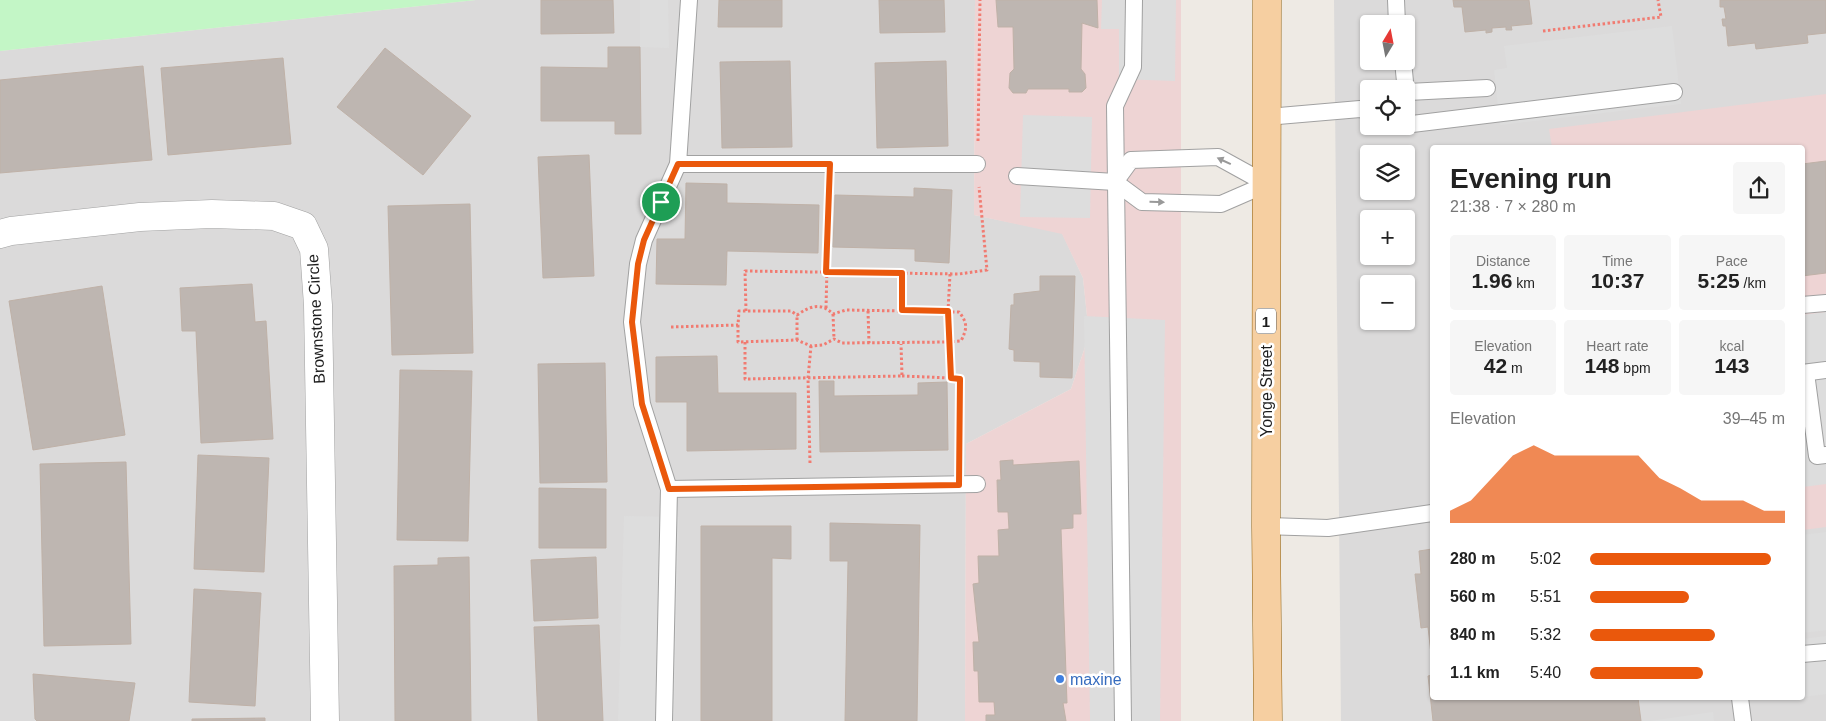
<!DOCTYPE html>
<meta charset="utf-8">
<style>
body{margin:0;font-family:Arial,sans-serif;background:#f6f6f6;color:#222;height:100vh;display:flex;flex-direction:column;font-size:19px;white-space:nowrap}
*{box-sizing:border-box;margin:0}
p{font-size:16px;color:#767676}
.icon{flex:none;width:28px;height:28px;fill:none;stroke:currentColor;stroke-width:2;stroke-linecap:round;stroke-linejoin:round}
.map{position:relative;flex:1;overflow:hidden}
.drawer{position:absolute;left:1430px;top:145px;width:375px;height:555px;display:flex;flex-direction:column;background:#fff;border-radius:5px;box-shadow:0 1px 4px #0004}
.drawer>*{flex:none}
.needle{width:32px;rotate:10deg}
.controls{position:absolute;left:1360px;top:15px;display:grid;gap:10px}
.controls a{display:grid;place-items:center;width:55px;height:55px;border-radius:5px;background:#fff;box-shadow:0 1px 4px #0004;font-size:25px}
.pin{position:absolute;display:grid;place-items:center;width:42px;height:42px;color:#fff;margin:-21px;border:2px solid #fff;border-radius:50%;box-shadow:0 1px 5px #0007}
.round{display:grid;place-items:center;flex:none;width:52px;height:52px;border-radius:5px;background:#f6f6f6}
.summary{display:flex;align-items:center;justify-content:space-between;height:85px;padding:0 20px}
h1{font-size:28px;font-weight:700;line-height:38px}
.metrics{display:grid;grid-template-columns:repeat(3,1fr);gap:8px;height:85px;padding:5px 20px}
.metrics div{display:grid;align-content:center;border-radius:5px;background:#f6f6f6;text-align:center}
.metrics b{font-size:21px;font-weight:700}
.metrics small{font-size:14px;font-weight:400}
.metrics p{font-size:14px}
.chart{height:140px;padding:10px 20px}
.chart p{display:flex;justify-content:space-between}
.chart svg{width:100%;height:90px;margin-top:5px;fill:#ea580c;opacity:.7}
ul{padding:0 20px;list-style:none;font-size:16px}
li{display:grid;grid-template-columns:80px 60px 1fr;align-items:center;height:38px}
li i{height:12px;border-radius:6px;background:#ea580c}
.map>svg:first-child{display:block}
.residential{fill:#dbdada;fill-rule:evenodd}
.commercial{fill:#eed4d4}
.park{fill:#c3f6c6}
.parking{fill:#ddd}
.building{fill:#beb6b1;stroke:#bfb1a7}
.lines{fill:none;stroke-linecap:round;stroke-linejoin:round}
.lane-casing{stroke:#a1a1a1;stroke-width:18}
.street-casing{stroke:#a1a1a1;stroke-width:29}
.primary-casing{stroke:#8e5e09;stroke-width:29}
.path{stroke:#f17b71;stroke-width:3;stroke-dasharray:2.5 2.5;stroke-linecap:butt}
.lane{stroke:#fff;stroke-width:16}
.street{stroke:#fff;stroke-width:28}
.primary{stroke:#f6cfa1;stroke-width:28}
.oneway{fill:#999}
.route-casing{stroke:#fff;stroke-width:10}
.route{stroke:#ea580c;stroke-width:6}
.shop-dot{fill:#3f7fe0;stroke:#fff;stroke-width:2}
.labels{text-anchor:middle;dominant-baseline:central;stroke-width:5;stroke-linejoin:round;paint-order:stroke}
.shield{fill:#fff;stroke:#616161;stroke-width:1}
.shield-label{font-size:15px;font-weight:bold;fill:#1d1d1d}
.street-label{font-size:16px;fill:#1d1d1d;stroke:#fff}
.shop-label{font-size:16px;fill:#366cbe;stroke:#fff;text-anchor:start}
</style>
<div class="map">
<svg width="1826" height="721" viewBox="0 0 1826 721">
<rect width="100%" height="100%" fill="#eeeae4"/>
<!-- residential -->
<g class="residential">
<polygon points="476,0 975,0 974,215 1062,233 1083,278 1089,335 1071,389 966,444 965,721 0,721 0,51"/>
<path d="M1334 0H1826V721H1341ZM1369 24H1406V61H1369ZM1369 89H1406V126H1369ZM1432 148H1802V698H1432ZM1369 154H1406V191H1369ZM1369 219H1406V256H1369ZM1369 284H1406V321H1369Z"/>
</g>
<!-- commercial -->
<g class="commercial">
<polygon points="975,0 1181,0 1181,721 965,721 966,444 1071,389 1089,335 1083,278 1062,234 974,215"/>
<polygon points="1826,94 1826,527 1803,530 1802,148 1552,147 1549,129"/>
</g>
<!-- park -->
<polygon class="park" points="0,0 476,0 0,51"/>
<!-- parking -->
<g class="parking">
<polygon points="640,0 668,0 669,48 640,47"/>
<polygon points="1102,0 1176,0 1175,81 1119,79 1119,29 1101,29"/>
<polygon points="1672,26 1681,104 1500,125 1494,70 1507,68 1504,46"/>
<polygon points="1023,115 1092,117 1090,218 1020,217"/>
<polygon points="1826,312 1826,484 1803,487 1802,315"/>
<polygon points="1084,316 1165,320 1160,721 1090,721"/>
<polygon points="624,516 679,517 674,721 618,721"/>
<polygon points="1826,532 1826,630 1803,633 1803,535"/>
<polygon points="1826,636 1826,694 1803,697 1802,639"/>
<polygon points="1713,712 1714,721 1650,721"/>
</g>
<!-- building -->
<g class="building">
<polygon points="541,0 613,0 614,33 541,34"/>
<polygon points="719,0 782,0 782,27 718,27"/>
<polygon points="879,0 944,0 945,32 880,33"/>
<polygon points="996,0 1097,0 1098,28 1082,23 1081,69 1085,74 1086,88 1082,92 1069,92 1069,89 1028,89 1026,93 1013,93 1009,88 1010,73 1014,69 1013,27 998,27"/>
<polygon points="1453,0 1529,0 1532,24 1511,26 1512,30 1506,30 1506,27 1492,28 1492,32 1486,33 1486,30 1465,32 1462,7 1454,7"/>
<polygon points="1720,0 1826,0 1826,33 1807,35 1808,43 1756,49 1755,43 1728,46 1726,26 1723,26 1722,19 1726,19 1724,7 1720,7"/>
<polygon points="608,47 640,47 641,134 615,134 615,121 541,121 541,67 608,68"/>
<polygon points="385,48 471,116 423,175 337,107"/>
<polygon points="283,58 291,144 168,155 161,68"/>
<polygon points="790,61 792,147 722,148 720,62"/>
<polygon points="946,61 948,146 877,148 875,63"/>
<polygon points="143,66 152,160 0,173 0,80"/>
<polygon points="589,155 594,276 543,278 538,157"/>
<polygon points="1826,161 1826,273 1802,276 1802,164"/>
<polygon points="686,183 727,184 727,203 819,205 818,253 727,251 726,285 656,284 657,239 685,239"/>
<polygon points="914,188 952,190 949,263 915,261 915,249 833,247 835,195 914,197"/>
<polygon points="470,204 473,353 392,355 388,206"/>
<polygon points="1040,276 1075,276 1072,378 1040,377 1040,362 1014,361 1014,350 1009,349 1011,305 1014,305 1014,294 1040,291"/>
<polygon points="252,284 255,322 266,321 273,439 201,443 196,331 182,331 180,288"/>
<polygon points="102,286 125,435 33,450 9,301"/>
<polygon points="717,356 718,393 796,393 796,449 687,451 687,402 656,402 656,357"/>
<polygon points="605,363 607,482 540,483 538,364"/>
<polygon points="400,370 472,371 468,541 397,540"/>
<polygon points="819,381 834,381 834,396 918,395 918,383 947,382 948,450 820,452"/>
<polygon points="198,455 269,458 264,572 194,569"/>
<polygon points="1013,460 1013,465 1079,461 1081,514 1073,514 1073,528 1061,529 1067,703 1063,703 1066,721 986,721 986,715 995,715 994,702 979,702 978,671 974,671 973,642 979,642 973,584 979,583 978,556 999,556 998,530 1009,529 1008,512 998,512 997,480 1001,480 1000,461"/>
<polygon points="126,462 131,644 44,646 40,464"/>
<polygon points="539,488 606,489 606,548 539,548"/>
<polygon points="830,523 920,525 917,721 845,721 848,561 830,561"/>
<polygon points="701,526 791,526 791,559 772,558 772,721 701,721"/>
<polygon points="1432,549 1432,663 1428,627 1421,628 1415,574 1421,574 1419,551"/>
<polygon points="469,557 471,721 395,721 394,566 438,565 438,558"/>
<polygon points="596,557 598,618 534,621 531,560"/>
<polygon points="194,589 261,593 255,706 189,702"/>
<polygon points="599,625 603,721 538,721 534,627"/>
<polygon points="33,674 135,683 129,721 37,721 35,719"/>
<polygon points="1432,675 1432,698 1638,698 1641,721 1433,721 1428,676"/>
<polygon points="265,718 265,721 192,721 192,719"/>
</g>
<g class="lines">
<defs>
<g id="lane">
<polyline points="1396,0 1397,24"/>
<polyline points="1403,61 1406,92"/>
<polyline points="1408,92 1487,88"/>
<polyline points="1267,117 1360,109 1369,112"/>
<polyline points="1406,122 1412,124 1674,92"/>
<polyline points="678,164 977,164"/>
<polyline points="1017,176 1115,182 1142,202 1221,204 1267,184"/>
<polyline points="1115,182 1131,160 1218,157 1267,184"/>
<polyline points="1802,305 1826,303"/>
<polyline points="1802,373 1826,370"/>
<polyline points="1806,373 1817,456 1826,455"/>
<polyline points="669,489 977,484"/>
<polyline points="1266,526 1328,528 1432,513"/>
<polyline points="1802,654 1826,652"/>
<polyline points="1740,698 1743,721"/>
<polyline points="664,721 669,489 642,404 632,322 638,264 644,240 678,164 689,0"/>
<polyline points="1123,721 1115,106 1133,67 1134,0"/>
</g>
<polyline id="street" points="0,234 11,231 140,217 212,214 274,216 303,226 314,249 318,305 325,721"/>
<polyline id="primary" points="1267,0 1266,526 1268,721"/>
</defs>
<!-- lane casing -->
<use href="#lane" class="lane-casing"/>
<!-- street casing -->
<use href="#street" class="street-casing"/>
<!-- primary casing -->
<use href="#primary" class="primary-casing"/>
<!-- path -->
<g class="path">
<polyline points="1543,31 1661,17 1658,0"/>
<polyline points="978,141 980,0"/>
<polyline points="950,274 948,311 951,378 960,379 959,461"/>
<polyline points="826,308 829,187"/>
<polyline points="902,310 902,273"/>
<polyline points="746,311 745,271 959,274 987,270 979,187"/>
<polyline points="868,311 869,343"/>
<polyline points="833,314 834,339"/>
<path d="M671 327 738 325 739 311H791L797 315C810 306 821 302 833 314L846 310 959 312C968 323 967 329 961 341L949 342 842 343 834 339 823 345 811 346 797 340 738 342V325"/>
<polyline points="797,340 797,315"/>
<polyline points="745,342 745,379 902,376 901,344"/>
<polyline points="902,376 951,378"/>
<polyline points="810,463 808,378 811,346"/>
</g>
<!-- lane -->
<use href="#lane" class="lane"/>
<!-- street -->
<use href="#street" class="street"/>
<!-- primary -->
<use href="#primary" class="primary"/>
</g>
<!-- one-way arrows -->
<defs><path id="oneway-solid" d="M-6-.8H1V-3.2L6.5 0L1 3.2V.8H-6Z" transform="scale(1.25)"/></defs>
<g class="oneway">
<use href="#oneway-solid" transform="translate(1224 161) rotate(-155)"/>
<use href="#oneway-solid" transform="translate(1157 202) rotate(1)"/>
</g>
<g class="lines">
<defs>
<polygon id="route" points="678,164 830,164 826,272 902,273 902,310 948,311 951,378 960,379 959,485 669,489 642,404 632,322 638,264 644,240"/>
</defs>
<!-- route casing -->
<use href="#route" class="route-casing"/>
<!-- route -->
<use href="#route" class="route"/>
</g>
<!-- markers -->
<circle class="shop-dot" cx="1060" cy="679" r="5"/>
<g class="labels">
<!-- shield labels -->
<rect class="shield" x="1256" y="308.5" width="20" height="25" rx="4"/>
<g class="shield-label">
<text x="1266" y="321">1</text>
</g>
<!-- street labels -->
<g class="street-label">
<text transform="translate(316 319) rotate(-93)">Brownstone Circle</text>
<text transform="translate(1266 391) rotate(-90)">Yonge Street</text>
</g>
<!-- shop labels -->
<g class="shop-label">
<text x="1070" y="679">maxine</text>
</g>
</g>
</svg>
<div class="controls">
<a><svg class="needle" viewBox="-14 -14 28 28"><path d="M0-13l5 13h-10z" fill="#e53935"/><path d="M0 13l5-13h-10z" fill="#767676"/></svg></a>
<a><svg class="icon" aria-label="locate" viewBox="0 0 24 24"><circle cx="12" cy="12" r="6"/><path d="M12 2v4M12 18v4M2 12h4M18 12h4"/></svg></a>
<a><svg class="icon" aria-label="layers" viewBox="0 0 24 24"><path d="M12 4l9 5-9 5-9-5zM3 14l9 5 9-5"/></svg></a>
<a>+</a>
<a>−</a>
</div>
<div class="pin" style="left:661px;top:202px;background:#1e9e55"><svg class="icon" aria-label="arrive" viewBox="0 0 24 24"><path d="M6 21V4h12l-3 4 3 4H6"/></svg></div>
<section class="drawer">
<div class="summary"><div><h1>Evening run</h1><p>21:38 · 7 × 280 m</p></div><a class="round"><svg class="icon" aria-label="share" viewBox="0 0 24 24"><path d="M12 15V3M7 8l5-5 5 5M5 13v7h14v-7"/></svg></a></div>
<div class="metrics">
<div><p>Distance</p><b>1.96<small> km</small></b></div>
<div><p>Time</p><b>10:37</b></div>
<div><p>Pace</p><b>5:25<small> /km</small></b></div>
</div>
<div class="metrics">
<div><p>Elevation</p><b>42<small> m</small></b></div>
<div><p>Heart rate</p><b>148<small> bpm</small></b></div>
<div><p>kcal</p><b>143</b></div>
</div>
<div class="chart"><p><span>Elevation</span>39–45 m</p>
<svg viewBox="0 0 160 44" preserveAspectRatio="none"><path d="M0 44V38L10 33L20 22L30 11L40 6L50 11L60 11L70 11L80 11L90 11L100 22L110 27L120 33L130 33L140 33L150 38L160 38V44z"/></svg>
</div>
<ul>
<li><b>280 m</b>5:02<i style="width:93%"></i></li>
<li><b>560 m</b>5:51<i style="width:51%"></i></li>
<li><b>840 m</b>5:32<i style="width:64%"></i></li>
<li><b>1.1 km</b>5:40<i style="width:58%"></i></li>
</ul>
</section>
</div>
